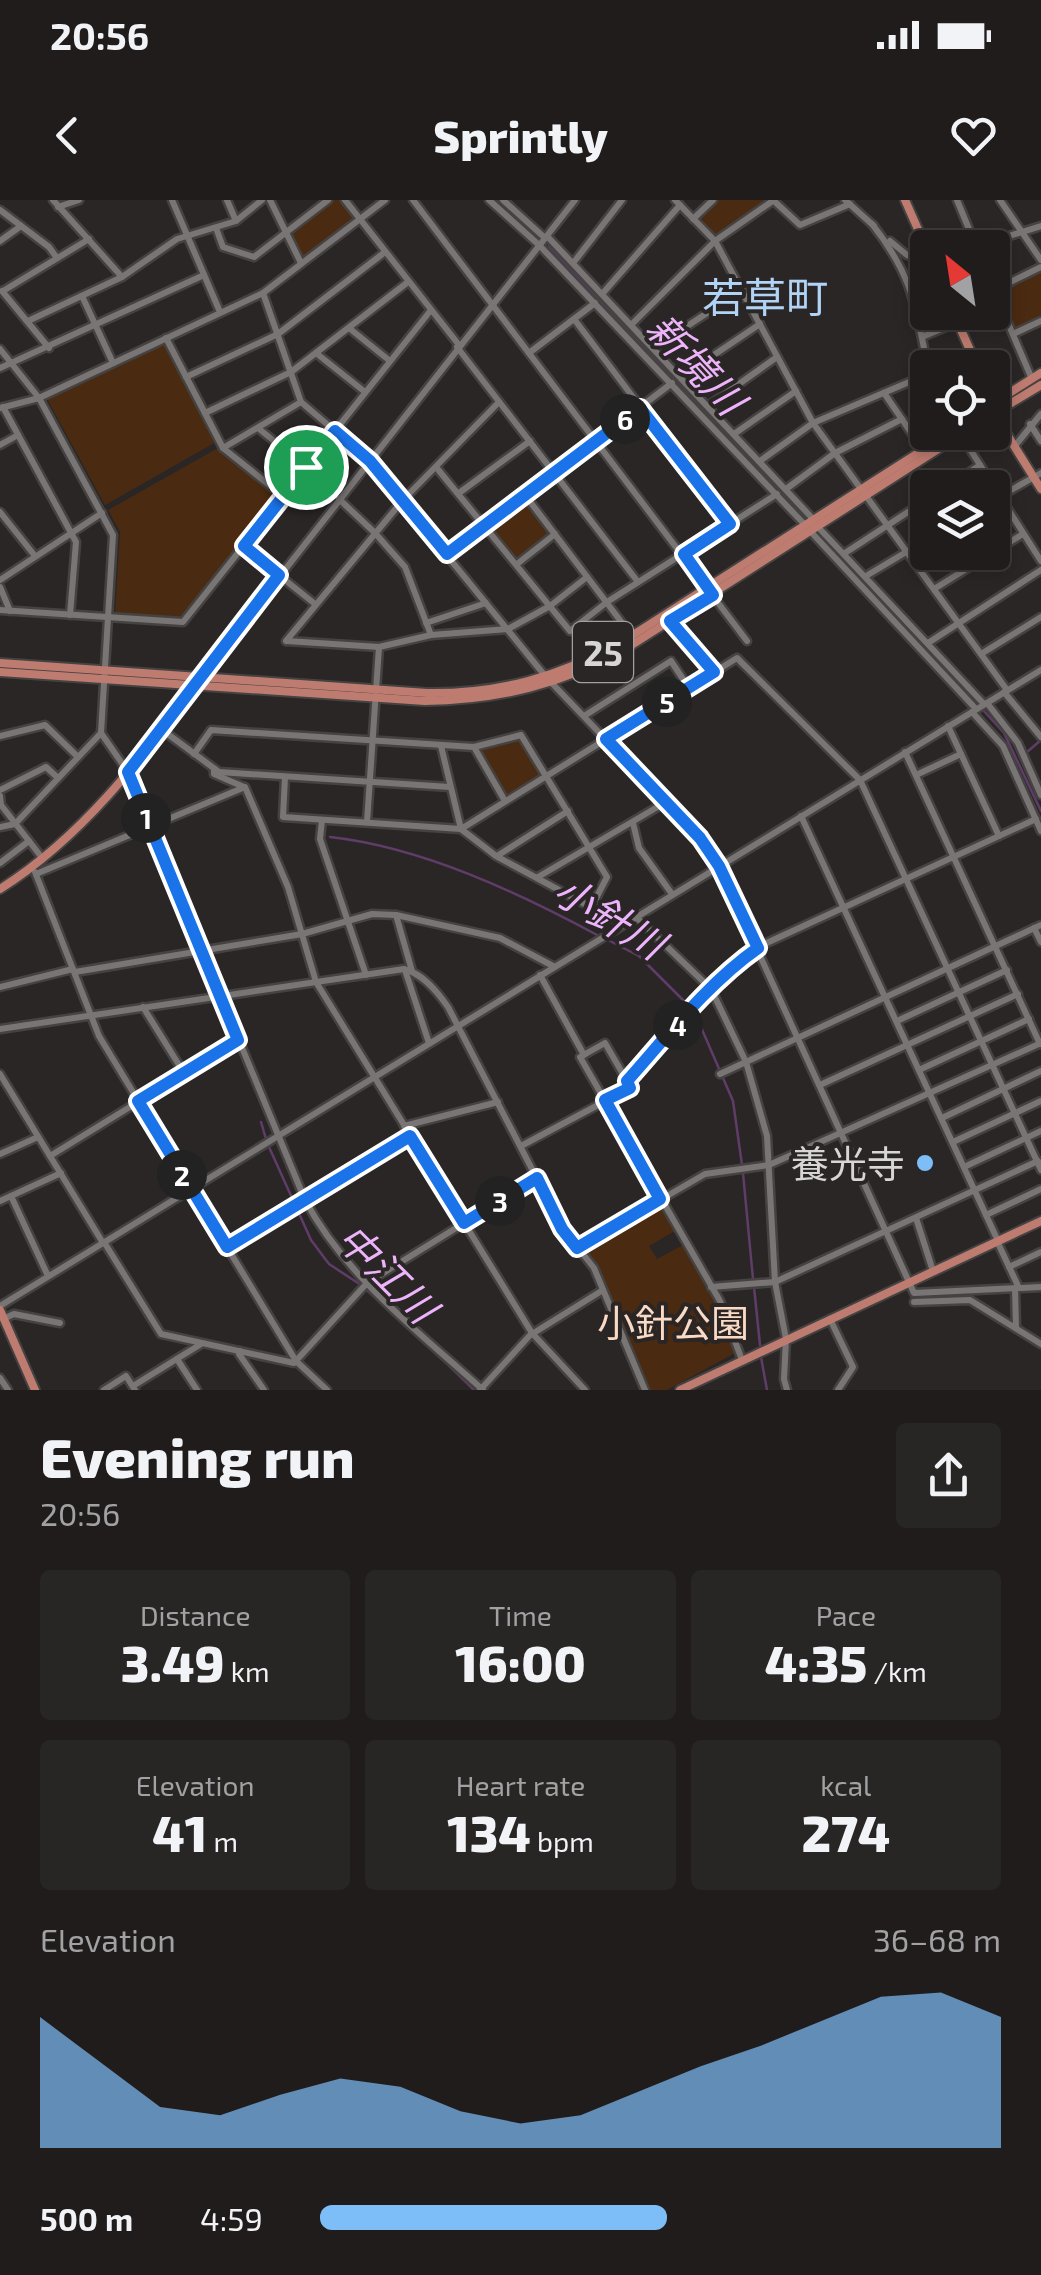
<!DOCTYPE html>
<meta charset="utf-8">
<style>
body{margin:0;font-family:"Exo 2","Noto Sans JP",sans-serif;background:#282525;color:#f1f3f6;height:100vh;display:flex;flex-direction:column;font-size:38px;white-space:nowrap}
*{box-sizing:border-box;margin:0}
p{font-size:32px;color:#a2a1a3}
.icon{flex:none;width:55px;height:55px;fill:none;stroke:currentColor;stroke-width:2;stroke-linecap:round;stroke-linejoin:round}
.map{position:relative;height:1190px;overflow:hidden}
.side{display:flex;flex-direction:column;background:#201c1c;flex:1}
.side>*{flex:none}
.needle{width:65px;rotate:330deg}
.buttons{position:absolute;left:910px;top:30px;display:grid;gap:20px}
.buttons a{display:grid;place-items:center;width:100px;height:100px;border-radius:10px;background:#201c1c;box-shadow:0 5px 15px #0003,0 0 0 2px #3d3a3b;font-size:50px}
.pin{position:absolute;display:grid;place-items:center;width:85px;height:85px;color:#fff;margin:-42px;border:5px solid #fff;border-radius:50%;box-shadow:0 2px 10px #0007}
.km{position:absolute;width:50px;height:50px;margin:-25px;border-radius:50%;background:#222;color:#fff;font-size:28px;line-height:50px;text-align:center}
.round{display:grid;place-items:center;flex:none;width:105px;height:105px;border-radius:10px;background:#282525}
.headline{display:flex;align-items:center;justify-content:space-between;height:170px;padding:0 40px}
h1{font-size:55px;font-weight:800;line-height:75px}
.figures{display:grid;grid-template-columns:repeat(3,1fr);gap:15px;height:170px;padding:10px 40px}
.figures div{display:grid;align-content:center;border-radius:10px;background:#282525;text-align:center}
.figures b{font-size:50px;font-weight:800}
.figures small{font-size:28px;font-weight:400}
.figures p{font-size:28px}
.chart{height:280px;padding:20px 40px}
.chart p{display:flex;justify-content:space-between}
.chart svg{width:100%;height:180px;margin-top:10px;fill:#7dbef9;opacity:.7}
ul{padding:0 40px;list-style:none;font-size:32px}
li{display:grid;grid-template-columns:160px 120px 1fr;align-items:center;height:75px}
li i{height:25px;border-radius:12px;background:#7dbef9}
.status{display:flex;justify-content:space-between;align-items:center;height:70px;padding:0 50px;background:#201c1c;direction:ltr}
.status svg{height:28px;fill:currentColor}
header{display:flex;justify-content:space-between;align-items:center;height:130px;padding:0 40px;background:#201c1c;font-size:45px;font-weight:800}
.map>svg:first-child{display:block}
.green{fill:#4a2a11}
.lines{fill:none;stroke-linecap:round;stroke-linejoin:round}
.stream{stroke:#603c69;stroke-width:2.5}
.minor-casing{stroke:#454242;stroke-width:11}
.major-casing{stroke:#454242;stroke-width:12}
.minor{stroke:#7a7575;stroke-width:6}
.major{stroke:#be7b6f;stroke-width:8}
.route-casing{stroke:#fff;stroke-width:20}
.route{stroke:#1a73e8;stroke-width:12}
.poi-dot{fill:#7dbef9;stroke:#2a2626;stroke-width:4}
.labels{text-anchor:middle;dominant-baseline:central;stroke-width:8;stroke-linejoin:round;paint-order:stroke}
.shield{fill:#2a2626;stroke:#a4a0a0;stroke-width:2.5}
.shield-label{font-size:35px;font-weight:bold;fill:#d8d5d5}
.poi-label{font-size:38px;fill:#d8d5d5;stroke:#2a2626;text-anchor:end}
.park-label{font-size:38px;fill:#fadac4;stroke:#2a2626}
.water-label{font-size:40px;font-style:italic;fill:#edb4fb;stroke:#2a2626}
.quarter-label{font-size:42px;fill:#b1d4f6;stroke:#2a2626}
</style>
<div class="status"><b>20:56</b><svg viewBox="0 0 49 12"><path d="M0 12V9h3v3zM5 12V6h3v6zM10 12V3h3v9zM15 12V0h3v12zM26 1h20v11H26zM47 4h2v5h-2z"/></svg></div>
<header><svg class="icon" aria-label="back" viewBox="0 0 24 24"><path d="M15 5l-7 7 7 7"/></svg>Sprintly<svg class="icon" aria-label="heart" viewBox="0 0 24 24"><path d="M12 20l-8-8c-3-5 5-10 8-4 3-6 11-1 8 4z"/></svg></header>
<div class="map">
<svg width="1041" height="1190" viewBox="0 0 1041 1190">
<rect width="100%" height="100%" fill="#2a2626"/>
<!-- green -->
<g class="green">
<polygon points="334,0 341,0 356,19 303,58 290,32"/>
<polygon points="717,0 766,0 716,36 700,17"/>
<polygon points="1041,71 1041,119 1014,130 999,91"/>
<polygon points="162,144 166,144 216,242 105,305 47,199"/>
<polygon points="218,248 277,298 183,417 115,414 120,332 108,310"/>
<polygon points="524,301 551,334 519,360 491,326"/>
<polygon points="519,538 541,575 507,596 480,551"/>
<polygon points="661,1004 675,1031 649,1046 657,1059 683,1045 716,1102 735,1153 667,1190 650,1190 598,1066 584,1049 586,1044"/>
</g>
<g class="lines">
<!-- stream -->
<g class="stream">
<polyline points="549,46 806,318"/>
<polyline points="819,333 978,504"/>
<polyline points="983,510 1004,533 1041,611"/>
<polyline points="1027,552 1041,540"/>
<path d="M330 637C422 647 519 693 599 736"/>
<polyline points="606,739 639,756 689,806"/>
<polyline points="694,811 733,901 742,965"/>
<polyline points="261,922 266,939"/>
<polyline points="269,947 311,1040 329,1064 361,1085 399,1119"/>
<polyline points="743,973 753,1079"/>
<polyline points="754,1087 760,1145"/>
<polyline points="431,1148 474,1190"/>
<polyline points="761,1157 767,1190"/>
<polyline points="788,1157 789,1143"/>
</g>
<defs>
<g id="minor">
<polyline points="53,0 122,77"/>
<polyline points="172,0 220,112"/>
<polyline points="227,0 236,21"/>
<polyline points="270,0 301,63"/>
<polyline points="345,0 459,145"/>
<polyline points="413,0 747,441"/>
<polyline points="489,0 539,45 805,325"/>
<polyline points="503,0 545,38"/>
<polyline points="675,0 715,41 813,223 1007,490"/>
<polyline points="845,0 874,26"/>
<polyline points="957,0 976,46"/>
<polyline points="1000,0 1041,60"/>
<polyline points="774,1 800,25 850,4"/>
<polyline points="58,7 79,0"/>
<polyline points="0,10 49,47 57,58"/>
<polyline points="693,19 713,0"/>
<path d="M872 24C913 76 915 105 928 168"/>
<polyline points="216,28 223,47 254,57 328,0"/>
<polyline points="547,36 814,320"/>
<polyline points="0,41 21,26"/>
<polyline points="890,41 907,55 928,60"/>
<polyline points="971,48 1041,26"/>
<polyline points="574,62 622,0"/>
<polyline points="992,86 1032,179"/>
<polyline points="994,90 1041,67"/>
<polyline points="2,91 49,148"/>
<polyline points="3,91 89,39"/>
<polyline points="263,93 301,202 370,261 546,477 700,638 719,666 914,1093 1041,1087"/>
<polyline points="603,93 680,5"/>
<polyline points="82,96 113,163"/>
<polyline points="574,119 729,324"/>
<polyline points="28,121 122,77 177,39 236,21 262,0"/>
<polyline points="632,124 715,41 774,0"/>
<polyline points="349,128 390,161"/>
<polyline points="1013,134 1041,121"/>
<polyline points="922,137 958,122"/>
<polyline points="166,138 223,248 283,296"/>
<polyline points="457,147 638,382"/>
<polyline points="654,148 742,90"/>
<path d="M0 149 39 198 113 335 101 533 128 572 305 1000C346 1077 419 1132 483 1190"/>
<polyline points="316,153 365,192"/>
<polyline points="529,153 595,103"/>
<polyline points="0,168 204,75"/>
<polyline points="944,168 973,156"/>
<polyline points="186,177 278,134 385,52"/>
<polyline points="681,177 760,124"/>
<polyline points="884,193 923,250"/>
<polyline points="708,206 777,157"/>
<polyline points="3,207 76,342 70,415"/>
<polyline points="0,208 39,198 263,93 385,0"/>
<polyline points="205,213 291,172 408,82"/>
<polyline points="1030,224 1041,241"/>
<polyline points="258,228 306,267"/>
<polyline points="734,234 796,191"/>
<polyline points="961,235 1041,361"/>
<polyline points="0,245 18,235"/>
<polyline points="1014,247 1041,214"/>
<polyline points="223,248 301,202"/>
<polyline points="760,261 813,223 928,174"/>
<polyline points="436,267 570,431 607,402 777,294"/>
<polyline points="946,288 980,265"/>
<polyline points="786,289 835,253 902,219"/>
<polyline points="459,293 530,241"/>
<polyline points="525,295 632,436"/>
<polyline points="339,299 375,333 405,367 431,435"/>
<polyline points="992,301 1041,273"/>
<polyline points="0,312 35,356"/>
<polyline points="818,327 984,504"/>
<polyline points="811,332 976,509"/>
<polyline points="244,347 315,404"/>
<polyline points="845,353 928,299"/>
<polyline points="447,354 672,183"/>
<polyline points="517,364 555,334"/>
<polyline points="866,376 928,339"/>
<polyline points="0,380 102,313"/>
<polyline points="0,387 10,411"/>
<polyline points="934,389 1023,334"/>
<polyline points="0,410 183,422 431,110"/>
<polyline points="671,421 714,473"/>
<polyline points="426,423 486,403"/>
<polyline points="286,441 403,300 499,202"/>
<polyline points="287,441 379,447 431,435 508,429 550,406 587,377"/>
<polyline points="928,443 1041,370"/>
<polyline points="981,454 1041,417"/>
<polyline points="200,478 575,0"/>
<polyline points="1004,492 1041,537"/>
<polyline points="987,503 1018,543 1041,595"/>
<polyline points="972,512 1003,546 1041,631"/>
<polyline points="584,516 671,461 689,488"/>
<polyline points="948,526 999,636"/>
<polyline points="161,529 219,572 450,587"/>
<polyline points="0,536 45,525 78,557"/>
<polyline points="441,546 461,629 496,656 622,724"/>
<polyline points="474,547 505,601"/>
<polyline points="905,552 1040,844"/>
<polyline points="194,554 211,530 474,547 521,535 607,677 591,708"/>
<polyline points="214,569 214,574 244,587"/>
<polyline points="916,575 961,554"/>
<polyline points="285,577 283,617 461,629 737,458 860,580 1041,970"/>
<polyline points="0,590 46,567 58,578"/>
<polyline points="0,596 1,605 43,659"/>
<polyline points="801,616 998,1041"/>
<polyline points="322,620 320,639 366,775"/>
<polyline points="367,622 379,447"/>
<polyline points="633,623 639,648 672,694"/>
<polyline points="0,627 15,624 101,533"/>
<polyline points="497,656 568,611"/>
<polyline points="0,663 29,641"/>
<polyline points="35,672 99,836 296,1161 327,1190"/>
<polyline points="36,674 245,587 288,687 316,782 532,1133 585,1190"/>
<polyline points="538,677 666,602"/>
<polyline points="396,715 412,771"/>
<polyline points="636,717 711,789 746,862 767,936 775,1082 786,1139 784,1179 787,1190"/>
<polyline points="1034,728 1041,742"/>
<polyline points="405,770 429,843"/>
<polyline points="75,772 302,734 372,714 396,715 500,738 553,766"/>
<polyline points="540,775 584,855"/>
<polyline points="0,787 73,769"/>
<polyline points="143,807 184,873"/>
<polyline points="897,821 1007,770"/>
<path d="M0 829 404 769C423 774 437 791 448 807L563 1029 594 1068 645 1190"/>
<polyline points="919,870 1029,819"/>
<polyline points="0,874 103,1043"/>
<polyline points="720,874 1041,725"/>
<polyline points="627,881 605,843 580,857 720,1101 742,1160"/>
<polyline points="820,885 1018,794"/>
<polyline points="942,918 1041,871"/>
<polyline points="404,926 498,902"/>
<polyline points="953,942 1041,901"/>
<path d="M521 946 630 888 627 881C668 836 708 783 758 747L1036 619"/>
<polyline points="0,954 38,937"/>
<polyline points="50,956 239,840"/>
<polyline points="964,967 1041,931"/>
<polyline points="11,996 48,1076"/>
<polyline points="0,1001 61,973"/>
<polyline points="986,1015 1041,989"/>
<polyline points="916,1018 933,1071"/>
<polyline points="997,1041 1019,1088"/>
<polyline points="104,1042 161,1134 294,1163 367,1083 537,978"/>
<polyline points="227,1047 410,936"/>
<polyline points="577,1048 705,974 769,965 1041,843"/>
<polyline points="1009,1067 1041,1052"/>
<polyline points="711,1087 775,1082 1038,961"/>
<polyline points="1015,1088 1016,1128"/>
<polyline points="914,1102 970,1100 1041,1144"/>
<polyline points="0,1106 1041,470"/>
<polyline points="3,1119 14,1114 60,1123"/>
<polyline points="830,1119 853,1167 838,1190"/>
<polyline points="532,1134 603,1090"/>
<polyline points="240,1151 239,1154 264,1190"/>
<polyline points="177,1159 197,1190"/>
<polyline points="0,1178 8,1190"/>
<polyline points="133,1186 201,1144"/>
<polyline points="104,1190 126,1176 135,1190"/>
<polyline points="480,1190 532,1133"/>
</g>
<g id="major">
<polyline points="905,0 928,52"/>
<polyline points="953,112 978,168"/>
<polyline points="992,203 1008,236 1041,289"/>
<polyline points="992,204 1041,173"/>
<polyline points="993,214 1041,185"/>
<path d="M0 463 427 493C498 494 560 477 622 442L951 232"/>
<path d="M0 472 425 501C499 500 563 484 627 448L965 232"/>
<path d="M0 689C81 638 142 559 197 482"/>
<polyline points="0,1110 35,1190"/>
<polyline points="680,1190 1041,1021"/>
</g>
</defs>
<!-- minor casing -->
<use href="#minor" class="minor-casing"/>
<!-- major casing -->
<use href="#major" class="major-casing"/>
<!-- minor -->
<use href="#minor" class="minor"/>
<!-- major -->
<use href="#major" class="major"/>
</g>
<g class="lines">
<defs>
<path id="route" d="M640 208 730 324 684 354 713 395 670 421 714 472 606 539 700 638 719 666 758 748C708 783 668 835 627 881L630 888 605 900 660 999 577 1048 562 1029 537 978 464 1023 410 936 227 1047 138 901 238 840 128 572 279 375 244 346 335 231 370 261 447 354Z"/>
</defs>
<!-- route casing -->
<use href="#route" class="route-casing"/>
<!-- route -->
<use href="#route" class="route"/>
</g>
<!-- markers -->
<circle class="poi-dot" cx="925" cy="963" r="10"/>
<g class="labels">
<!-- shield labels -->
<rect class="shield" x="573" y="422" width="60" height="60" rx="8"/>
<g class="shield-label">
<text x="603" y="452">25</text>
</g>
<!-- poi labels -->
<g class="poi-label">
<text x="905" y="963">養光寺</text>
</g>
<!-- park labels -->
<g class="park-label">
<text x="673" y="1122">小針公園</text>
</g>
<!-- water labels -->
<g class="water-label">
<text transform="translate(697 163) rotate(47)">新境川</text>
<text transform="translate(610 716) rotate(31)">小針川</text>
<text transform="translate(388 1072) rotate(45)">中江川</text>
</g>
<!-- quarter labels -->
<g class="quarter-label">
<text x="765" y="96">若草町</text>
</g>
</g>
</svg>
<div class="buttons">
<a><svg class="needle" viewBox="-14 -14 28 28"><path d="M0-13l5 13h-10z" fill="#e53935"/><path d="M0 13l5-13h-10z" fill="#a2a1a3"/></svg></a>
<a><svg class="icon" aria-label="locate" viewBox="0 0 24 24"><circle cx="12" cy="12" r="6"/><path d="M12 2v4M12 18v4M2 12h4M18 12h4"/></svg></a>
<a><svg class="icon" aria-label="layers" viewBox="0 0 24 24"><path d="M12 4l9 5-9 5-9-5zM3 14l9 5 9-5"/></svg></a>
</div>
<div class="pin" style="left:306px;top:267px;background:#1e9e55"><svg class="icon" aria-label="arrive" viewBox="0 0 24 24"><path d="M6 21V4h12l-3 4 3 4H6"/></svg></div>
<b class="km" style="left:146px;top:618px">1</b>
<b class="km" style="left:182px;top:975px">2</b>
<b class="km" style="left:500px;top:1001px">3</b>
<b class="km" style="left:678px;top:825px">4</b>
<b class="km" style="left:667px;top:502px">5</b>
<b class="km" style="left:625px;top:219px">6</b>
</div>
<section class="side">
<div class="headline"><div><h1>Evening run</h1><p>20:56</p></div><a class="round"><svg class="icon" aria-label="share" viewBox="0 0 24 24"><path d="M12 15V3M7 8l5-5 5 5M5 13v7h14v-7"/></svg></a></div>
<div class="figures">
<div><p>Distance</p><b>3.49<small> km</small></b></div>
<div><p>Time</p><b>16:00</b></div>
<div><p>Pace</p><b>4:35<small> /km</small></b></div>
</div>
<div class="figures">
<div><p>Elevation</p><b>41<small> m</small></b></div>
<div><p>Heart rate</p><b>134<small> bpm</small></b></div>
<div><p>kcal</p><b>274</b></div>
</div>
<div class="chart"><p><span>Elevation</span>36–68 m</p>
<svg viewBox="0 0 160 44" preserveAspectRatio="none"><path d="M0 44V12L10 23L20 34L30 36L40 31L50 27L60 29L70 35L80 38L90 36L100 30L110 24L120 19L130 13L140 7L150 6L160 12V44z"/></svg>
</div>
<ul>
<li><b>500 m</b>4:59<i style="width:51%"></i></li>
</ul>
</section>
